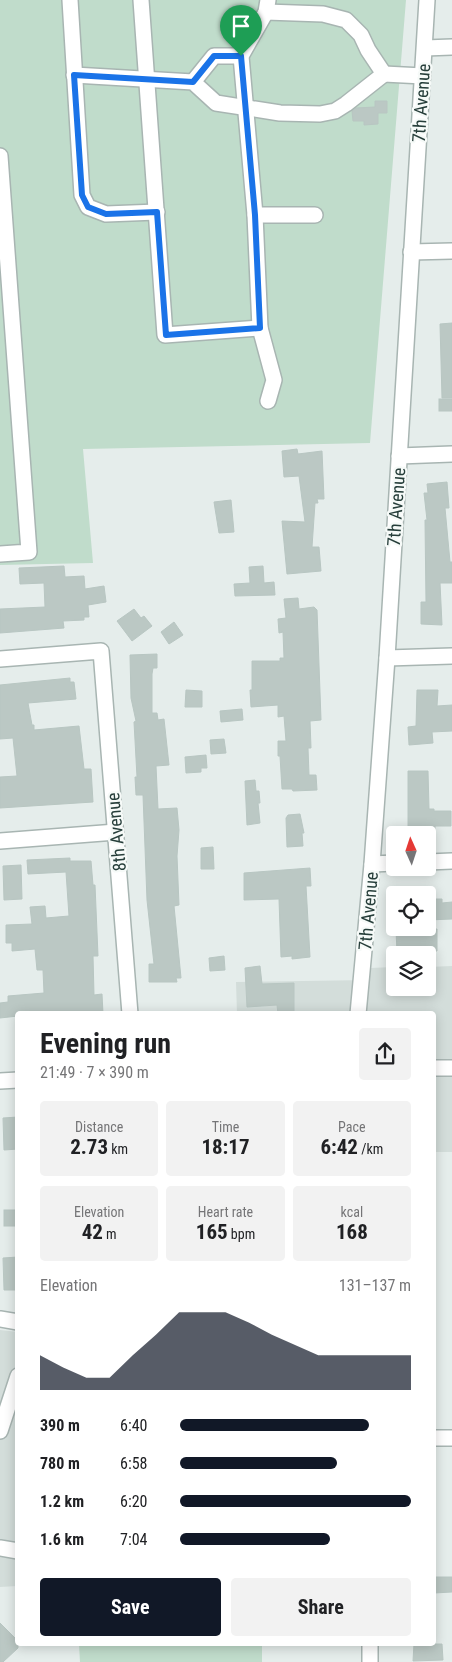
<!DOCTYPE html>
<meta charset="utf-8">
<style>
body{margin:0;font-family:"Roboto Condensed",sans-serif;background:#f2f2f2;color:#202124;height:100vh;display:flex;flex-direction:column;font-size:19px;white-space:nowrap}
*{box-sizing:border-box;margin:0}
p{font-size:16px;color:#757577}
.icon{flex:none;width:28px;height:28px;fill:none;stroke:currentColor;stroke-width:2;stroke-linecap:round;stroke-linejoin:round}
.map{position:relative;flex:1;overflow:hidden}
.sheet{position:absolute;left:15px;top:1011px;width:421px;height:635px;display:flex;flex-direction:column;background:#fff;border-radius:5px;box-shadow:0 2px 12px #0003}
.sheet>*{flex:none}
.needle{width:32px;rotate:357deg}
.fabs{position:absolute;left:386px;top:826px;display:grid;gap:10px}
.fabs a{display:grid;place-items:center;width:50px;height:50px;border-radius:5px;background:#fff;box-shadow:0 2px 12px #0003;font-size:25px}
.pin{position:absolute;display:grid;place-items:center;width:42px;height:42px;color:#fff;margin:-51px -21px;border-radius:50% 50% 50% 0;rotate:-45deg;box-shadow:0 0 5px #0007}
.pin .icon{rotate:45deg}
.round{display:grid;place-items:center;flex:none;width:52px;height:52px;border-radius:5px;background:#f2f2f2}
.overview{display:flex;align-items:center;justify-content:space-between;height:85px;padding:0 25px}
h1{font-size:28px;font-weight:700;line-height:38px}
.stats{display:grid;grid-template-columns:repeat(3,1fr);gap:8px;height:85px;padding:5px 25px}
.stats div{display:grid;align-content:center;border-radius:5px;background:#f2f2f2;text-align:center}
.stats b{font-size:21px;font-weight:700}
.stats small{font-size:14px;font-weight:400}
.stats p{font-size:14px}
.chart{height:140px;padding:10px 25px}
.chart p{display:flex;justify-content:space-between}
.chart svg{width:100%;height:90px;margin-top:5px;fill:#111827;opacity:.7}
.button{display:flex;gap:10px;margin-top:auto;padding:10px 25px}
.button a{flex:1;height:58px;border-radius:5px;background:#111827;color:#fff;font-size:20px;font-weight:700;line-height:58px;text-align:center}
.button a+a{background:#f2f2f2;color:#202124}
ul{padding:0 25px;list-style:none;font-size:16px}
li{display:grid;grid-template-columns:80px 60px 1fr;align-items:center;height:38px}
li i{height:12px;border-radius:6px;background:#111827}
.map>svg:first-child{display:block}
.built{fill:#d3ddda}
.green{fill:#c0dccb}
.building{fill:#bbc8c4;stroke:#b8c6c2}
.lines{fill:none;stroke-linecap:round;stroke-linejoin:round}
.minor-casing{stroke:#a8b5b2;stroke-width:18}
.minor{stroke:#fff;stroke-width:15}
.route-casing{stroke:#fff;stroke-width:10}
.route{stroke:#1a73e8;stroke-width:6}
.labels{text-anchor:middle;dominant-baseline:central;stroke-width:4.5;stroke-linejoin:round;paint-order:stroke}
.street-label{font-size:18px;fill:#263e3a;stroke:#f6faf8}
</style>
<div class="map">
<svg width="452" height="1662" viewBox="0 0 452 1662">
<rect width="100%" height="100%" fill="#e5edeb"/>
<!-- built -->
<g class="built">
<polygon points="452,966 452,1152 434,1152 434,1014 237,1014 236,982 369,980 370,968 395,967 395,988 428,988 428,967"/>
<polygon points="0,1330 18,1332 17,1586 0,1587"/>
</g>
<!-- green -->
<g class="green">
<polygon points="0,0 406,0 370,443 83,449 93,563 0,565"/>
<polygon points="79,1644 262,1644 262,1662 80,1662"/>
</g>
<!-- building -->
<g class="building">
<polygon points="375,101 387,101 387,113 378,113 378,124 364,125 364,121 353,121 352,111 356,108 375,107"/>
<polygon points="452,323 452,398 442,398 440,324"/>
<rect x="439" y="399" width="13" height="12"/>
<polygon points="297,449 298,454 322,451 324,499 317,499 318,503 315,503 312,547 319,547 321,571 287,574 282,521 305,522 299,476 284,477 282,451"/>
<polygon points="447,482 449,508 445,508 450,562 452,562 452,583 440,583 442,625 421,624 421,602 426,602 425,520 427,520 424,493 428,493 427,484"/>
<polygon points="231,500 234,532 219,533 214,502"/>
<polygon points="64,566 65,577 84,576 85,589 104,586 106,602 88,605 89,617 84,617 84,620 63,621 64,628 0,633 0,609 45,607 44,583 20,584 19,568"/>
<polygon points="263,566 264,583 274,582 275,595 235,596 234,584 250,583 249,567"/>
<polygon points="298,598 299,609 314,607 317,610 321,720 310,721 311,748 308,748 309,775 316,775 317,790 293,791 292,789 282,789 280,756 278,756 278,741 286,741 284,716 278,717 278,705 251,707 250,690 252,690 252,661 280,661 280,658 284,658 283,632 279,633 278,619 286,618 284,599"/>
<polygon points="134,609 141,618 144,616 152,626 132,641 117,621"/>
<polygon points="174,622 183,635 169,644 161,632"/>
<polygon points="157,654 157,668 153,668 152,674 152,713 157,713 158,720 164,719 169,765 156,766 158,809 177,808 179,830 177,856 179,905 174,906 181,978 176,978 177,982 149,982 149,964 154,964 147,900 143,795 136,795 135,777 137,777 134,722 136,721 131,698 130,655"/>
<polygon points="70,678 70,682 74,682 76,699 28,703 32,725 34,725 34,730 79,726 84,769 91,769 93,802 0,808 0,777 17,776 13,738 0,739 0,685"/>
<polygon points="186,690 202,691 202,707 185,707"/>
<polygon points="417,690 438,690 437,706 452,705 452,731 432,732 433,743 409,745 408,727 416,726"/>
<polygon points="242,709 243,720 221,722 220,711"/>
<polygon points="224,739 226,753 211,754 210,740"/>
<polygon points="206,755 207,768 201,768 201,772 186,773 185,757"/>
<polygon points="408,771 428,771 429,809 434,809 434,811 451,811 451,826 435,826 435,831 408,831"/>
<polygon points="255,780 256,791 259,791 260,803 258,803 260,823 247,825 245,781"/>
<polygon points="300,814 304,833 302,833 303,846 287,847 286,818 288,815"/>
<polygon points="213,847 214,869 201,869 201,848"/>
<polygon points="70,858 70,861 91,861 93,885 95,885 98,956 93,956 94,995 102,994 103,1014 18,1014 18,1016 0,1018 0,1003 8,1002 8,996 44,993 43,970 37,970 35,949 12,951 12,943 6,943 6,925 32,924 30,907 45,906 46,918 69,916 66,872 28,874 27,860"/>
<polygon points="21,865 22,899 4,900 3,866"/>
<polygon points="310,868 311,886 306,886 310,957 292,959 292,956 281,957 279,899 244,900 244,873"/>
<polygon points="428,899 442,899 442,903 452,902 452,919 428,920"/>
<polygon points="437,929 437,951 397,952 396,930"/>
<polygon points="224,956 225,970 210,971 209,958"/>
<polygon points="260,966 262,984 294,983 294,1014 278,1014 277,1005 247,1007 245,968"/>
<polygon points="18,1117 18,1149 4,1150 3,1118"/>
<rect x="4" y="1210" width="14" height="16"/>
<polygon points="18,1257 18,1290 4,1290 3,1258"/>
<polygon points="434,1577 452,1577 452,1592 434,1593"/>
<polygon points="0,1623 18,1641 18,1648 3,1662 0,1662"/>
<polygon points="414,1644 442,1644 443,1660 413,1661"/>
</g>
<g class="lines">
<defs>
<g id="minor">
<polyline points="70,0 82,195 88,207 106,214 157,212"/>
<polyline points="141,0 165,335 260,328"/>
<polyline points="425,48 452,47"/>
<polyline points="384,74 423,76"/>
<polyline points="74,75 193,82 216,103 280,113 320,114 335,111 346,104 384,74 368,50 361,35 346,20 323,14 266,12"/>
<polyline points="193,82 214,56 241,56"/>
<polyline points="0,156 29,552 0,554"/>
<polyline points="255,215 315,215"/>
<polyline points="411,252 452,251"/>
<polyline points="268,401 274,380 260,328 255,215 241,56 266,12 268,0"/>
<polyline points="399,456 452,454"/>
<polyline points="387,658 452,656"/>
<polyline points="0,659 101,651 130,1014"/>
<polyline points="0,841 116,832"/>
<polyline points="428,862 452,861"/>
<polyline points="372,864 395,863"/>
<polyline points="358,1014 372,864 387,658 427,0"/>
<polyline points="434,1068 452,1068"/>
<polyline points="0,1081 18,1080"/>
<polyline points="0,1319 18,1322"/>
<polyline points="0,1431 18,1376"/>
<polyline points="434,1438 452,1438"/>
<polyline points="0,1548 18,1551"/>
<polyline points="370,1644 370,1662"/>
</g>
</defs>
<!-- minor casing -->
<use href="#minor" class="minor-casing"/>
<!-- minor -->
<use href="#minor" class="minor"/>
</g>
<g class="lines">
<defs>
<polygon id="route" points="214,56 241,56 255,215 260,328 166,335 157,212 106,214 88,207 82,195 74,75 193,82"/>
</defs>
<!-- route casing -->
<use href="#route" class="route-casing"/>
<!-- route -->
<use href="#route" class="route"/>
</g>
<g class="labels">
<!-- street labels -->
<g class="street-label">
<text transform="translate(421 103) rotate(-86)">7th Avenue</text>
<text transform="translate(396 507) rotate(-86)">7th Avenue</text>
<text transform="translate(116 832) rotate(-95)">8th Avenue</text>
<text transform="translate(368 911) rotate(-85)">7th Avenue</text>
</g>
</g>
</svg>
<div class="fabs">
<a><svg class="needle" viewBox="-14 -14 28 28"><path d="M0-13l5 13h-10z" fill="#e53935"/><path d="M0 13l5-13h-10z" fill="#757577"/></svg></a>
<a><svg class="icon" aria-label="locate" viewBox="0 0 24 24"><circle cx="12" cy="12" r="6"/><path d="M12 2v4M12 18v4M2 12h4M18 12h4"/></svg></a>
<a><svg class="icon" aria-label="layers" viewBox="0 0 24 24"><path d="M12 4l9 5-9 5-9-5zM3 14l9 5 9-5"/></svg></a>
</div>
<div class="pin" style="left:241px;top:56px;background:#1e9e55"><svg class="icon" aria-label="arrive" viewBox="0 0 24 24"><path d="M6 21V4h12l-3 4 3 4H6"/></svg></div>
<section class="sheet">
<div class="overview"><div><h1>Evening run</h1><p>21:49 · 7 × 390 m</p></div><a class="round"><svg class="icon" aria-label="share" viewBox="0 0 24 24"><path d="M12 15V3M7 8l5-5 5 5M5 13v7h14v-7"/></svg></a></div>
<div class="stats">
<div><p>Distance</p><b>2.73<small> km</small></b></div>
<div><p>Time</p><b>18:17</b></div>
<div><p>Pace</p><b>6:42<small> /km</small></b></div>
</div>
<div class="stats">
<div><p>Elevation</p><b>42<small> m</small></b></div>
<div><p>Heart rate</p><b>165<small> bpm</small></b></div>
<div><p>kcal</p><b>168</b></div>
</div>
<div class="chart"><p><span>Elevation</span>131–137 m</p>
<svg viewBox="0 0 160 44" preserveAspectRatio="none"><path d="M0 44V27L10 33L20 38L30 38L40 27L50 17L60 6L70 6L80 6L90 11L100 17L110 22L120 27L130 27L140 27L150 27L160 27V44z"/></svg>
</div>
<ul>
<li><b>390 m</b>6:40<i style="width:82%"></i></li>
<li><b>780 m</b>6:58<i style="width:68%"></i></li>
<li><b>1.2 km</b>6:20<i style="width:100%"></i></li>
<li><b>1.6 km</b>7:04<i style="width:65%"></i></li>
</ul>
<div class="button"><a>Save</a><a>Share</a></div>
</section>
</div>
